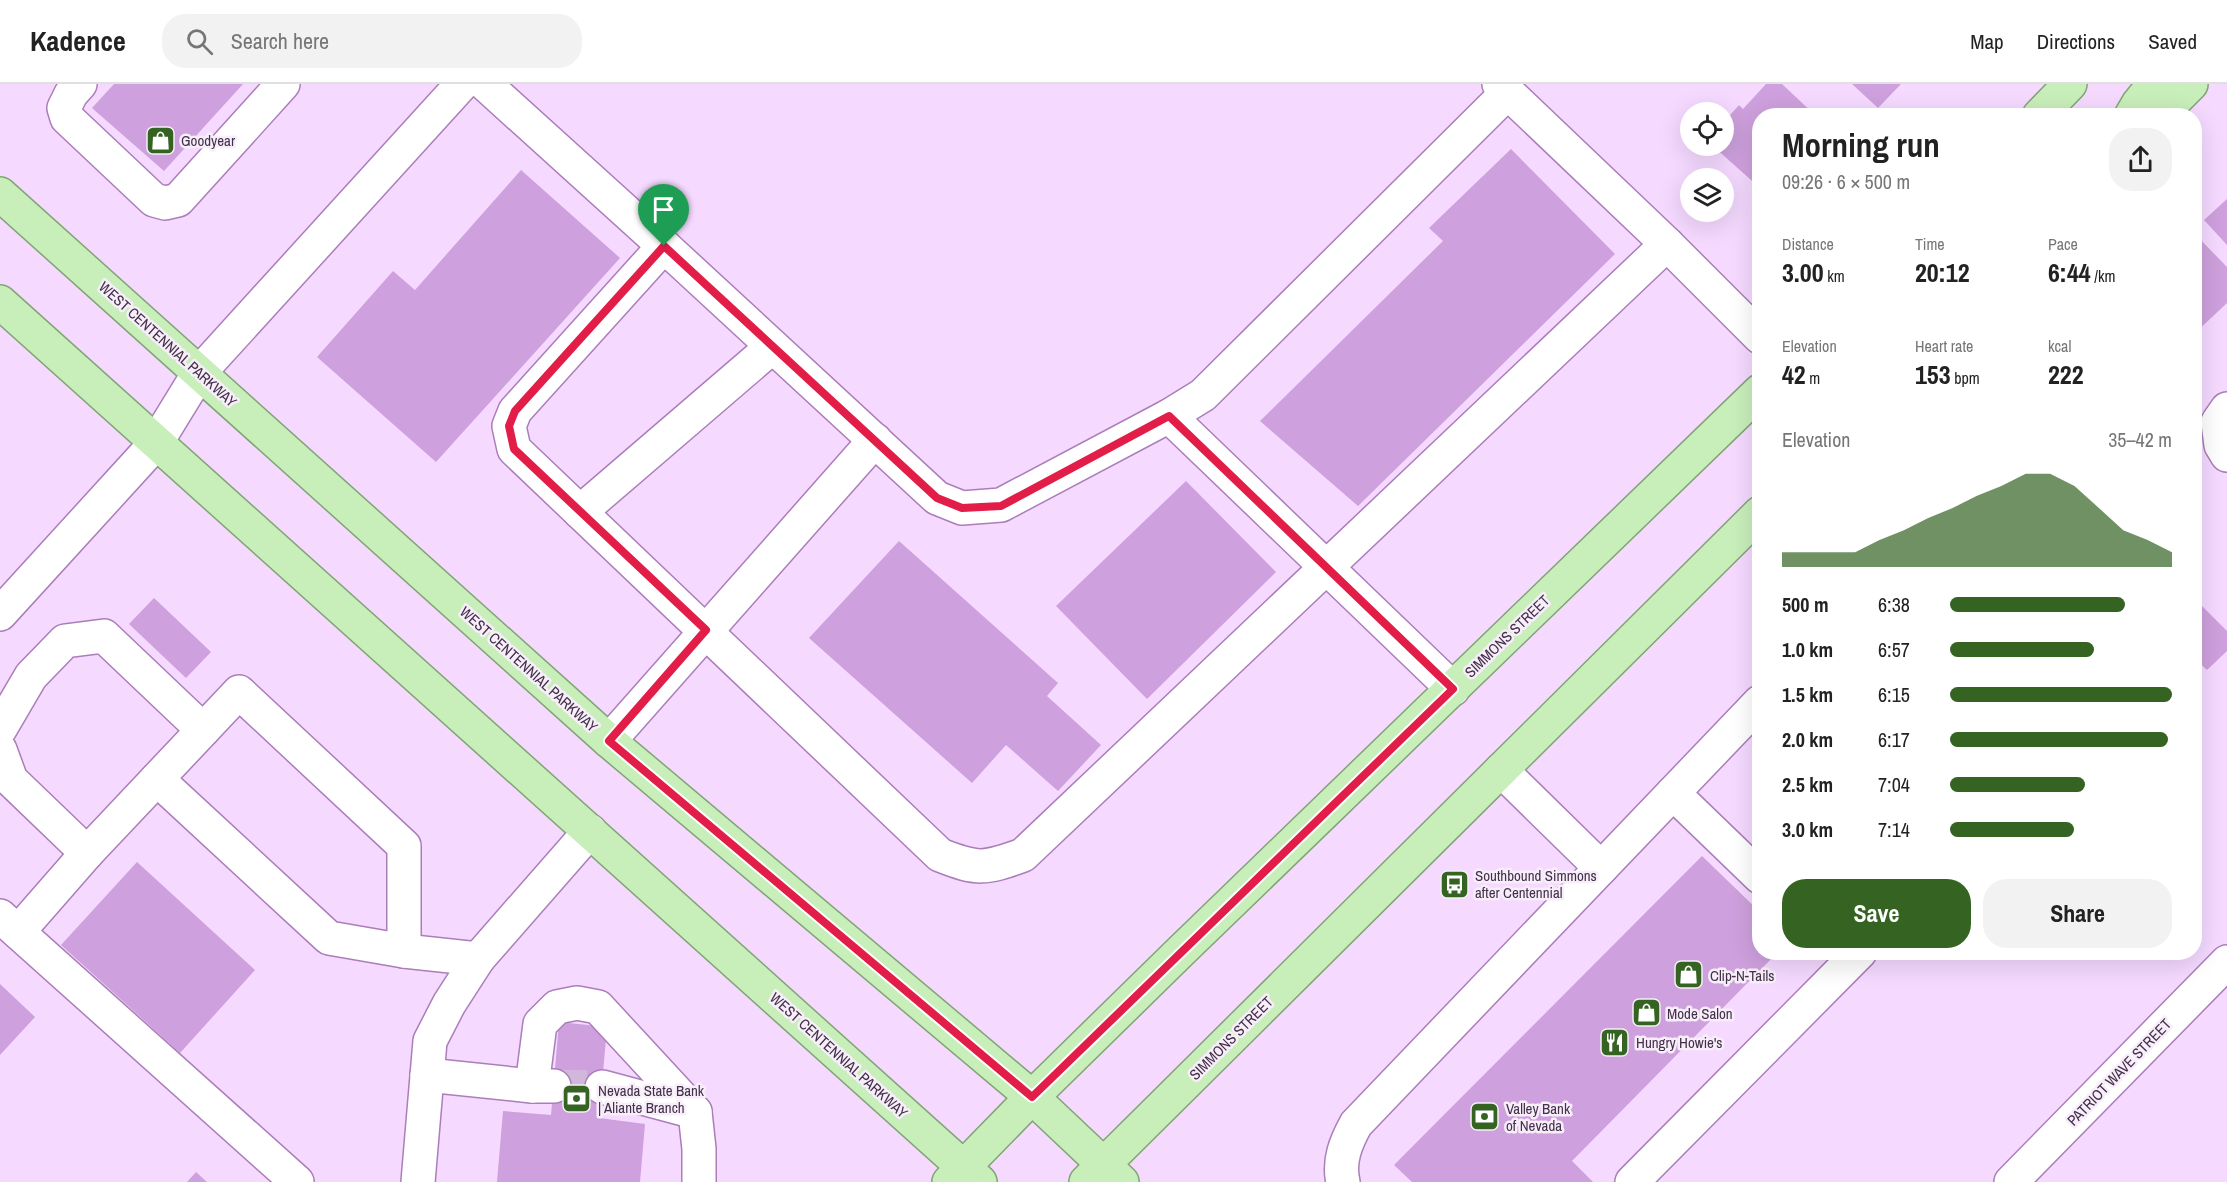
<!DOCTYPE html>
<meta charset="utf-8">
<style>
body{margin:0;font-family:"Archivo Narrow",sans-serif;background:#f2f2f2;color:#222;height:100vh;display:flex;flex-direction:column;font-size:22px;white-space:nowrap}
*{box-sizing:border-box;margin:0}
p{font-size:20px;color:#767676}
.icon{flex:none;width:33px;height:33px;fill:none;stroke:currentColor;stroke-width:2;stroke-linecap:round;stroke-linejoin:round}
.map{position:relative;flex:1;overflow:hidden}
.details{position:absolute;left:1752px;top:24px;width:450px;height:852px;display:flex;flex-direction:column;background:#fff;border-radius:24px;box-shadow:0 6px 24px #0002}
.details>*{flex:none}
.buttons{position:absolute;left:1680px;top:18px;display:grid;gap:12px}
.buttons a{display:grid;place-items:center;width:54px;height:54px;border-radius:50%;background:#fff;box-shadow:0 6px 24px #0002;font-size:30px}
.pin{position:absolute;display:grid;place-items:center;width:51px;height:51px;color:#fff;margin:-62px -26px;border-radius:50% 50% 50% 0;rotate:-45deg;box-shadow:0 0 6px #0007}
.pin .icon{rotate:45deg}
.round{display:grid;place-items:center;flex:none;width:63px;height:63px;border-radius:24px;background:#f2f2f2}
.overview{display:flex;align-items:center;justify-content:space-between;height:102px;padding:0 30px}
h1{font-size:33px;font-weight:700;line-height:45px}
.metrics{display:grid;grid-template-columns:repeat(3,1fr);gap:9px;height:102px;padding:6px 30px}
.metrics div{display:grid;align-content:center}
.metrics b{font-size:26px;font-weight:700}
.metrics small{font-size:16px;font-weight:400}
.metrics p{font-size:16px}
.chart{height:168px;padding:12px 30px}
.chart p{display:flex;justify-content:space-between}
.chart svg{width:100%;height:108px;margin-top:6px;fill:#356322;opacity:.7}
.primary-button{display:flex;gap:12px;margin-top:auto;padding:12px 30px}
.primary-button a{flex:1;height:69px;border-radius:24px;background:#356322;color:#fff;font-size:24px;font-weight:700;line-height:69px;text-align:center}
.primary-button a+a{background:#f2f2f2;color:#222}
ul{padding:0 30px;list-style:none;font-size:20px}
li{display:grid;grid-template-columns:96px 72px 1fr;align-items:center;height:45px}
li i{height:15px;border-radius:8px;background:#356322}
header{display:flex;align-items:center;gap:36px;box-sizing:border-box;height:84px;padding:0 30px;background:#fff;border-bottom:2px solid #e0e0e0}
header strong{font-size:28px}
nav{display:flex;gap:33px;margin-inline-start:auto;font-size:21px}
.search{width:420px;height:54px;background:#f2f2f2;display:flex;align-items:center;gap:15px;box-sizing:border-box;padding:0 21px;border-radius:24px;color:#767676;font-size:22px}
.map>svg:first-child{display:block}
.building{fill:#cea0dd}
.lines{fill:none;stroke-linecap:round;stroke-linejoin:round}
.minor-tunnel{stroke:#d1b7db;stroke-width:33;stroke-dasharray:33 16;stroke-linecap:butt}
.minor-casing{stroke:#ab7eba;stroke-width:36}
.major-casing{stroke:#81a475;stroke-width:36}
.minor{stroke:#fff;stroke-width:33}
.major{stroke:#c8eeba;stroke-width:33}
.route-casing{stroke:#fff;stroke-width:12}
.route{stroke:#e11d48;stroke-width:8}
.labels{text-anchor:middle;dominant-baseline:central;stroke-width:5;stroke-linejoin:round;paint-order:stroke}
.poi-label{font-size:15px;fill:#433049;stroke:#f7eefa;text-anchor:start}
.street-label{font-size:15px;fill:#433049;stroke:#f7eefa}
</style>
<header>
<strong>Kadence</strong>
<div class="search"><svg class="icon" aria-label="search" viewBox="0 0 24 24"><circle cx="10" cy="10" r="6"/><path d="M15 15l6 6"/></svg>Search here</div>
<nav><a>Map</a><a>Directions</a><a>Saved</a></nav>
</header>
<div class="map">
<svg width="2227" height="1098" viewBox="0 0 2227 1098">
<rect width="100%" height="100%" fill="#f5d9ff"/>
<!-- building -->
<g class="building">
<polygon points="114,0 243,0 164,87 92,24"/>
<polygon points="1766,0 1782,0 1816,32 1760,32 1760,104 1713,62 1724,62 1724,38 1739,21 1743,25"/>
<polygon points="1852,0 1901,0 1878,24"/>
<polygon points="1511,65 1615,170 1358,422 1260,337 1443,157 1429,144"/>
<polygon points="521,86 620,174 436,378 317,273 393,187 415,206"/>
<polygon points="2227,115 2227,161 2204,136"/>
<polygon points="2194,149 2227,183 2227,219 2194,250"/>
<polygon points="1186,397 1276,488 1147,615 1056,522"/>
<polygon points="899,457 1058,599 1047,612 1101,661 1058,707 1006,661 972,699 809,554"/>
<polygon points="154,514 211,568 186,594 129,540"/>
<polygon points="2194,514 2227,547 2227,567 2207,586 2194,574"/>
<polygon points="1702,772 1760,828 1760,868 1778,868 1572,1077 1593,1098 1412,1098 1394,1081"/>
<polygon points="137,778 255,886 180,969 61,861"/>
<polygon points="0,900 35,933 0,971"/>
<polygon points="559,938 607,943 599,1034 645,1040 640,1098 497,1098 503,1027 551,1031"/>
<polygon points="196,1088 207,1098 187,1098"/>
</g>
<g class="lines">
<!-- minor-tunnel -->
<polyline class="minor-tunnel" points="554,1002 602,1003"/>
<defs>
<g id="minor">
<polyline points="80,0 71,10 64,24 67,34 154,116 165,119 178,116 283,0"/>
<polyline points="485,0 664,162 937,414 962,424 1001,421 1169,332 1203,311 1508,8"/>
<polyline points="1499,0 1667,160 1760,253"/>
<path d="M664 162 515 327 509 342 514 365 940 771C978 786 985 785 1023 771L1667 160"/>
<polyline points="2227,325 2218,338 2221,361 2227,371"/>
<polyline points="1169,332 1453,605"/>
<polyline points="580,428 772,263"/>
<polyline points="0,530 156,359 199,289 462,0"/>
<polyline points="0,645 31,592 65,557 104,552 203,646"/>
<polyline points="609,657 875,356"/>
<polyline points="0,666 11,696 87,769"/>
<polyline points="1501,686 1601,784"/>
<polyline points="157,695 329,854 404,867 478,875"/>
<polyline points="1673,709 1760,793"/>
<polyline points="0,832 297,1098"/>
<polyline points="18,848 87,769 239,608 404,762 404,867"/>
<polyline points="427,991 532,1002 554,1002"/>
<polyline points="532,1002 540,940 557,923 577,919 598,923 695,1028 699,1065 699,1098"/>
<polyline points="602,1003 695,1028"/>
<polyline points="418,1098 430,957 449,920 478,875 590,747"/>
<path d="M1343 1098C1338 1077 1346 1058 1356 1040L1760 618"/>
<polyline points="1632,1098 1860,868"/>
<polyline points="2011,1098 2227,878"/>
</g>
<g id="major">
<polyline points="2039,32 2070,0"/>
<polyline points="2131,32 2138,20 2154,0"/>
<polyline points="2159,32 2191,0"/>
<polyline points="0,110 609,657 1032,1013 1122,1098"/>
<polyline points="0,218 980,1098"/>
<polyline points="949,1098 1032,1013 1181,867 1760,307"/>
<polyline points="1086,1098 1760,429"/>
</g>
</defs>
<!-- minor casing -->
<use href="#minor" class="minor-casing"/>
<!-- major casing -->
<use href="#major" class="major-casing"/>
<!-- minor -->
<use href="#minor" class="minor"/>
<!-- major -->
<use href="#major" class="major"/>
</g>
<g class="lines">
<defs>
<polygon id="route" points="664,162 937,414 962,424 1001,422 1169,332 1453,605 1032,1013 609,657 706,546 514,365 509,342 515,327"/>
</defs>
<!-- route casing -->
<use href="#route" class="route-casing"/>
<!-- route -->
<use href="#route" class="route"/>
</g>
<!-- icons -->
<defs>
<symbol id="shop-square" viewBox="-11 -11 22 22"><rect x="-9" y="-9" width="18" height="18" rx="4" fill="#356322" stroke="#f7eefa"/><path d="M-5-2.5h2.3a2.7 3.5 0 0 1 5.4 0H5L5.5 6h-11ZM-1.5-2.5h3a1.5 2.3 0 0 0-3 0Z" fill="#fff"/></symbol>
<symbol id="bus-square" viewBox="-11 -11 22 22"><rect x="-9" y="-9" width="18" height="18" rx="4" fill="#356322" stroke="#f7eefa"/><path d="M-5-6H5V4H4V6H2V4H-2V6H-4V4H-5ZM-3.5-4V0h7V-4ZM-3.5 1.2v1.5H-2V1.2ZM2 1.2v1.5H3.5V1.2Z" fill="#fff"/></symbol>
<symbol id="restaurant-square" viewBox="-11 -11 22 22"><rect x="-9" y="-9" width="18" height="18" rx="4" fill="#356322" stroke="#f7eefa"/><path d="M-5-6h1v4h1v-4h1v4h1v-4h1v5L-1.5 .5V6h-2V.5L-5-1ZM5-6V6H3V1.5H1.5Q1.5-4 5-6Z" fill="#fff"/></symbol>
<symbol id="bank-square" viewBox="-11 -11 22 22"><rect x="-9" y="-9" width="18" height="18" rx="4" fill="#356322" stroke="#f7eefa"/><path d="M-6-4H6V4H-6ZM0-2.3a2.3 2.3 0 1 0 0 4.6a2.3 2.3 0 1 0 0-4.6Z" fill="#fff"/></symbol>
</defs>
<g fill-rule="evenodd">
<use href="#shop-square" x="144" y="40" width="33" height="33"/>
<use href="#bus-square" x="1438" y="784" width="33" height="33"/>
<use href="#shop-square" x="1672" y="874" width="33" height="33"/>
<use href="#shop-square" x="1630" y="912" width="33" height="33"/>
<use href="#restaurant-square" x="1598" y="942" width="33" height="33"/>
<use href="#bank-square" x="560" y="998" width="33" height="33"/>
<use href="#bank-square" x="1468" y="1016" width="33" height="33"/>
</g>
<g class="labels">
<!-- poi labels -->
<g class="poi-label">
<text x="181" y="56">Goodyear</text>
<text x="1475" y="791">Southbound Simmons<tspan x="1475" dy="17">after Centennial</tspan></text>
<text x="1710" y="891">Clip-N-Tails</text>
<text x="1667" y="929">Mode Salon</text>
<text x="1636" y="958">Hungry Howie's</text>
<text x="598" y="1006">Nevada State Bank<tspan x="598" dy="17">| Aliante Branch</tspan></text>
<text x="1506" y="1024">Valley Bank<tspan x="1506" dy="17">of Nevada</tspan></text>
</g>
<!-- street labels -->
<g class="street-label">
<text transform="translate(168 260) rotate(42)">WEST CENTENNIAL PARKWAY</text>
<text transform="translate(1507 552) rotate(-44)">SIMMONS STREET</text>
<text transform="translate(529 585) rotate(42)">WEST CENTENNIAL PARKWAY</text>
<text transform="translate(1231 954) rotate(-45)">SIMMONS STREET</text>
<text transform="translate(839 971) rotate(42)">WEST CENTENNIAL PARKWAY</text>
<text transform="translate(2119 988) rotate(-46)">PATRIOT WAVE STREET</text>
</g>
</g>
</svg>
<div class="buttons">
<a><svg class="icon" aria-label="locate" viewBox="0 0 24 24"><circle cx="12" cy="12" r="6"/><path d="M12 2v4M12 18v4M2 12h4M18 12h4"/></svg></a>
<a><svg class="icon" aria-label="layers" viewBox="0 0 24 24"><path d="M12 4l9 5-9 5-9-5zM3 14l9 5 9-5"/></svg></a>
</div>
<div class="pin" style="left:664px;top:162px;background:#1e9e55"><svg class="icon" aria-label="arrive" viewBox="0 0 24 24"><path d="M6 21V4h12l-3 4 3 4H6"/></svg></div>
<section class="details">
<div class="overview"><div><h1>Morning run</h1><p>09:26 · 6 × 500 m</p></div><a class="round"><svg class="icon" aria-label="share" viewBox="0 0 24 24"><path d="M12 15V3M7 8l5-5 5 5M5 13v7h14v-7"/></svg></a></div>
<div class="metrics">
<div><p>Distance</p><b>3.00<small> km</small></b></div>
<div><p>Time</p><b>20:12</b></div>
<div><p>Pace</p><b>6:44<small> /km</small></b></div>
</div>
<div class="metrics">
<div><p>Elevation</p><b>42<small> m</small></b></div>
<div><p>Heart rate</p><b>153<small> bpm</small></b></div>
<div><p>kcal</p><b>222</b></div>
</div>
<div class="chart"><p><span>Elevation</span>35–42 m</p>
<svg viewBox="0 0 160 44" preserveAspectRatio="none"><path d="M0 44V38L10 38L20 38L30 38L40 33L50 29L60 24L70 20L80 15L90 11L100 6L110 6L120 11L130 20L140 29L150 33L160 38V44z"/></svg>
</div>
<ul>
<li><b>500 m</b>6:38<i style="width:79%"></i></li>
<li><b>1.0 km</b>6:57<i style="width:65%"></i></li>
<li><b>1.5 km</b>6:15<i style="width:100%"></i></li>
<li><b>2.0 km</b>6:17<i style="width:98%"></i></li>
<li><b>2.5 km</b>7:04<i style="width:61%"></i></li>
<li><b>3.0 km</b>7:14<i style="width:56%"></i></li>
</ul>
<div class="primary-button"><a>Save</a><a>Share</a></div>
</section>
</div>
